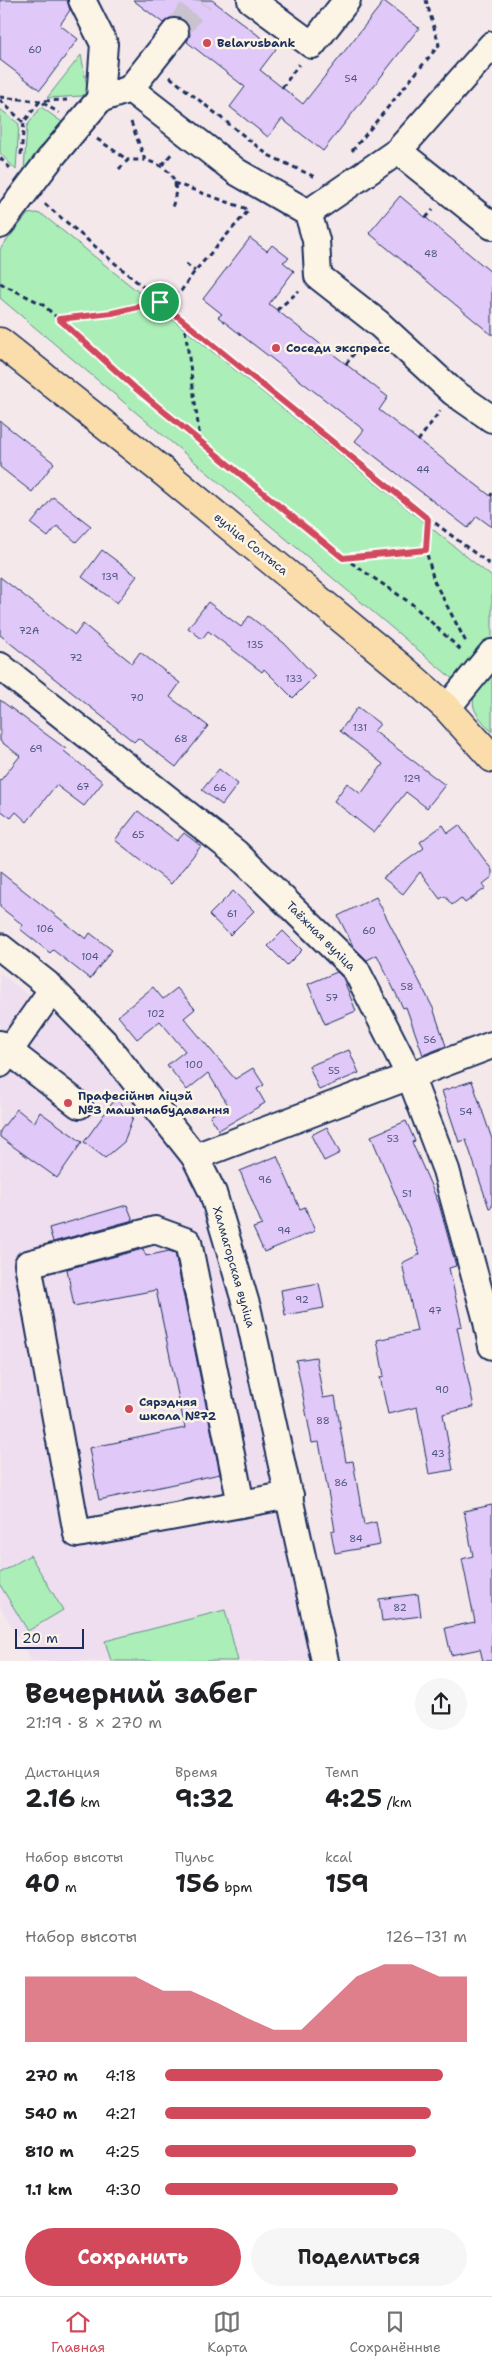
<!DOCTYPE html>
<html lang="ru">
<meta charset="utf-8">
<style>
body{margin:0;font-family:"Shantell Sans",sans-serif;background:#f6f6f6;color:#202124;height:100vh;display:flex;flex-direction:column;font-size:19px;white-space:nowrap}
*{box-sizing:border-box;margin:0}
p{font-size:16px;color:#757577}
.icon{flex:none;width:28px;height:28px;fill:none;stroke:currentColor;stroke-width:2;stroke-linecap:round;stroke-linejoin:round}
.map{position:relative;height:1661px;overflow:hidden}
.details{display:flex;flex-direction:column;background:#fff;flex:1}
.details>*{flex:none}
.scale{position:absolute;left:15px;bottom:12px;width:69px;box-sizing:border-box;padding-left:5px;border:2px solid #1b2f5e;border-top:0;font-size:14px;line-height:18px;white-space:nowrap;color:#1b2f5e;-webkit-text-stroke:4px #fcf5e5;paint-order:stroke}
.pin{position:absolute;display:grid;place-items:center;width:42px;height:42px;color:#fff;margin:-21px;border:2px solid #fff;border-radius:50%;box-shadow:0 1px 5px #0007}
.round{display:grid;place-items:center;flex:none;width:52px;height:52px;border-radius:26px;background:#f6f6f6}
.headline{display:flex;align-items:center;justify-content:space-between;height:85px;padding:0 25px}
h1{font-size:28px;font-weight:700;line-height:38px}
.stats{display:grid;grid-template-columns:repeat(3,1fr);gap:8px;height:85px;padding:5px 25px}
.stats div{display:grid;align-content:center}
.stats b{font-size:25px;font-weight:700}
.stats small{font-size:14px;font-weight:400}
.stats p{font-size:14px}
.chart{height:140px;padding:10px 25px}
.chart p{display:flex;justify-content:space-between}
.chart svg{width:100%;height:90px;margin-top:5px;fill:#d1495b;opacity:.7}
.primary-button{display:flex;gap:10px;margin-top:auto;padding:10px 25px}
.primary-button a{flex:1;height:58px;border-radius:30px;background:#d1495b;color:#fff;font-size:20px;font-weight:700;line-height:58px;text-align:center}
.primary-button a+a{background:#f6f6f6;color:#202124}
ul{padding:0 25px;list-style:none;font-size:16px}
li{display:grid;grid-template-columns:80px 60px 1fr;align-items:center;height:38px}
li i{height:12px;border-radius:6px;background:#d1495b}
.menu{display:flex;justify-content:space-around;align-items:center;height:70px;border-top:1px solid #e0e0e0;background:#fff;font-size:14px;color:#757577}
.menu a{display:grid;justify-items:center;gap:2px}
.menu .selected{color:#d1495b}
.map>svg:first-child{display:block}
.built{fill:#eedeef}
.green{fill:#aceeb7;stroke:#648e8a}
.building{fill:#e0c8f8;stroke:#1b2f5e}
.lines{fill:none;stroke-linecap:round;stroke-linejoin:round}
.minor-tunnel{stroke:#c9c3cf;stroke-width:26;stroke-dasharray:26 13;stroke-linecap:butt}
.minor-casing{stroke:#1b2f5e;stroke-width:30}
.major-casing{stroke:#1b2f5e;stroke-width:31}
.path{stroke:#1b2f5e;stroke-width:3;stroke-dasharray:5 4;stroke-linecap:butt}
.minor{stroke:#fcf5e5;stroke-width:26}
.major{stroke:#faddab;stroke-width:28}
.route-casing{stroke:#fff;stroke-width:10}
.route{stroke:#d1495b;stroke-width:6}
.poi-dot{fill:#d1495b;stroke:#fcf5e5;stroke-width:2}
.labels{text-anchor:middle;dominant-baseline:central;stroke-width:5;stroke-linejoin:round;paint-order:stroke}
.number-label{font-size:10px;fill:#4c5584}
.poi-label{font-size:12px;font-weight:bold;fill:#1b2f5e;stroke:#fcf5e5;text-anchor:start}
.street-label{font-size:12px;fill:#1b2f5e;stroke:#fcf5e5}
</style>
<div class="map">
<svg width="492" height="1661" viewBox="0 0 492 1661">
<rect width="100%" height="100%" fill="#f4e8eb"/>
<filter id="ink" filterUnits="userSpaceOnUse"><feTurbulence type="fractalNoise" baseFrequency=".02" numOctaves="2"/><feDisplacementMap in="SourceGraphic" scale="10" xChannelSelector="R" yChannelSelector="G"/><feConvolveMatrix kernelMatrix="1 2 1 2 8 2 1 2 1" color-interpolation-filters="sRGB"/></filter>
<g filter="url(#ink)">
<!-- built -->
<polygon class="built" points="0,973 83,1038 189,1168 236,1309 278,1508 313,1661 32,1661 0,1606"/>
<!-- green -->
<g class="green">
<polygon points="81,55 88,91 82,96 47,98"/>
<polygon points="41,107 62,122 24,170 27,126"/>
<polygon points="0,109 19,124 16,170 0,153"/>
<polygon points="36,213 43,215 492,577 492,638 455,681 0,298 0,249 28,214"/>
<path d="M492 670V732C465 703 469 701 492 670Z"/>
<polygon points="30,1555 63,1610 28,1631 0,1585 0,1573"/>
<polygon points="225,1610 238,1661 111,1661 105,1641"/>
</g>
<!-- building -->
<g class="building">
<polygon points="0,0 67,0 70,10 60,25 78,39 40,90 0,60"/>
<polygon points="133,0 212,0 276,49 260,70 303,104 384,1 419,28 323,151 282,119 268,137 230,107 245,87 187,42 190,35 189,27 184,20 178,17 170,18 163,23"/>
<polygon points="400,196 492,273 492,335 369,233"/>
<polygon points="250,238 267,251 272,245 289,258 283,262 294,271 269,304 388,397 379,410 492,497 492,527 477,516 468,528 355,441 364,430 218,317 222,314 203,299"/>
<polygon points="0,421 54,463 32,492 0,467"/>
<polygon points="53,497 91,526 76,542 57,526 48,537 31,524"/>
<polygon points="102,550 137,576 117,603 82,577"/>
<polygon points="0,577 75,635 83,624 132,663 140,652 180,683 170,697 208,726 176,767 138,738 134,742 0,635"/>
<polygon points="208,602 241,627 249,616 284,643 315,676 293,698 264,669 262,672 208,631 202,639 188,628"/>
<polygon points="0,700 66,749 64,751 103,782 84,806 56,785 27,822 16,812 11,818 0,810 0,781 20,756 0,741"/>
<polygon points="358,707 380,724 374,731 445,785 427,808 406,792 374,833 334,801 347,783 361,794 383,764 340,731"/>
<polygon points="219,769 238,784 222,805 202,790"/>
<polygon points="138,811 177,841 184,833 201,846 171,884 115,840"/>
<polygon points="443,825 448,833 459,825 492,870 492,877 483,884 486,888 465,903 461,898 452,905 445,896 440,899 420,872 403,894 383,878 424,848 420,842"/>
<polygon points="0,872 86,939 90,933 112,950 90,979 53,950 50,953 20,929 23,925 0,907"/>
<polygon points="233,891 254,911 230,935 209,915"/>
<polygon points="376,897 433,1008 446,1046 423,1055 406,1007 403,1008 377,955 367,960 353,946 338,916"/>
<polygon points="283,931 302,950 287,965 268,946"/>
<polygon points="337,972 343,978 356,1011 325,1024 308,984"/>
<polygon points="153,987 163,999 177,988 195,1009 184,1018 235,1079 253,1068 264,1085 257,1089 265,1103 219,1130 210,1116 228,1105 208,1073 187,1090 167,1065 185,1051 160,1021 137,1039 118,1016"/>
<polygon points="349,1050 359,1073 319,1090 309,1066"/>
<polygon points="472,1081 492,1139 492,1207 489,1208 466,1140 459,1142 442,1091"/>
<polygon points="116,1098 133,1117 124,1142 105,1158 84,1142"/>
<polygon points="17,1109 34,1123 40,1112 82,1142 57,1178 0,1137 0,1131"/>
<polygon points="406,1121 415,1141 412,1142 439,1204 456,1266 449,1268 462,1326 457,1327 474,1407 443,1414 453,1470 429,1474 417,1407 388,1414 380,1377 384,1376 377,1340 417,1331 402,1263 420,1254 371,1136"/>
<polygon points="327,1127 340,1153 324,1161 311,1135"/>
<polygon points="277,1156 300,1209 305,1207 315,1231 264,1252 253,1228 262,1225 240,1171"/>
<polygon points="127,1205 133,1220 53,1242 49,1228"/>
<polygon points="143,1249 146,1256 169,1251 175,1253 220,1474 99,1500 89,1448 185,1428 156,1290 74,1306 67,1269"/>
<polygon points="319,1283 324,1308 285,1315 281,1290"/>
<polygon points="316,1357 323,1398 335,1396 346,1462 353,1461 364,1525 376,1522 380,1545 335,1553 331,1531 335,1530 319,1442 312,1443 296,1360"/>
<polygon points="492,1505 492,1661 483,1661 480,1649 451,1655 445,1628 475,1622 462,1559 473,1556 464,1511"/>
<polygon points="418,1594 421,1616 382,1621 379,1599"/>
</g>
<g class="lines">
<!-- minor-tunnel -->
<polyline class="minor-tunnel" points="175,32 200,0"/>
<defs>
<g id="minor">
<polyline points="82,0 104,44 100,99"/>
<polyline points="251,0 312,45 347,0"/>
<polyline points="130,89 175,32"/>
<polyline points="398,151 492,226"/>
<polyline points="308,213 398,151 492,45"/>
<polyline points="0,225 53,155 100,99 130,89 237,172 308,213 316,240 318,276 378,323 453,392 492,419"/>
<polyline points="0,666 236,853 356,970 410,1076 446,1170 486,1317 492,1346"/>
<polyline points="447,708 492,653"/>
<polyline points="0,947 47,984 104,1042 195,1157 213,1193 248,1311 325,1661"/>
<polyline points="0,1044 79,1105"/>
<polyline points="0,1064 52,990"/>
<polyline points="195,1157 492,1045"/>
<polyline points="241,1504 188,1242 155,1230 28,1264 77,1534 290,1495"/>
</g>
<polyline id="major" points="0,342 160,469 404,670 447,708 492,758"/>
</defs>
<!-- minor casing -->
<use href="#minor" class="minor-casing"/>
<!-- major casing -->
<use href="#major" class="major-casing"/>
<!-- path -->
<g class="path">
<polyline points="170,77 268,155 317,178"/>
<polyline points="282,88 299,64"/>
<polyline points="0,97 40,101 67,100"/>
<polyline points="0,100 23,122"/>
<path d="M131 122 145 160C173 168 182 182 171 210"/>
<polyline points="97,139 128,160"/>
<polyline points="352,151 439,45 426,0"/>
<polyline points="21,155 24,122 40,101 59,113"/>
<polyline points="0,158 12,170"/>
<polyline points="162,165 173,152"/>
<polyline points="119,169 128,160 145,160"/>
<polyline points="174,183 250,210"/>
<path d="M45 204C191 328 339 452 492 566"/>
<polyline points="426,218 433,209"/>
<polyline points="186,264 195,271"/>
<polyline points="0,283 42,304 135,388 284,512 331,549 412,604 463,652"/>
<polyline points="277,310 299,291"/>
<polyline points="59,319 112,313 160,302 181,291 195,271 248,211"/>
<polyline points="184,321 200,439"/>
<polyline points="346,364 362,343"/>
<polyline points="418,441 440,411"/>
<polyline points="491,496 492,493"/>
<polyline points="428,519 426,550 434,581 467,644"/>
<polyline points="344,557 426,550"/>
</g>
<!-- minor -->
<use href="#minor" class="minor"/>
<!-- major -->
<use href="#major" class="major"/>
</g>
</g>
<g class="lines" filter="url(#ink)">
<defs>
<polygon id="route" points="160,302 428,519 426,550 343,558 135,388 59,319 112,313"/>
</defs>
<!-- route casing -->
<use href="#route" class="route-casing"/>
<!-- route -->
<use href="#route" class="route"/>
</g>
<!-- markers -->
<g class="poi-dot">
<circle cx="207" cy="43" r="5"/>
<circle cx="276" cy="348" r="5"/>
<circle cx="68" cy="1103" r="5"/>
<circle cx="129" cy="1409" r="5"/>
</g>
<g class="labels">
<!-- number labels -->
<g class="number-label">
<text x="35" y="49">60</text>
<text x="351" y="78">54</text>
<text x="431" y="253">48</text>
<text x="423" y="469">44</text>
<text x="110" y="576">139</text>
<text x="29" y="630">72А</text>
<text x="255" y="644">135</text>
<text x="76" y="657">72</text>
<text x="294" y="678">133</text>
<text x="137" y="697">70</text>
<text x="360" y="727">131</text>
<text x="181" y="738">68</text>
<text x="36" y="748">69</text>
<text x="412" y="778">129</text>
<text x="83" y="786">67</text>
<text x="220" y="787">66</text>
<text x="138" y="834">65</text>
<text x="232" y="913">61</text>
<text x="45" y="928">106</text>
<text x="369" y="930">60</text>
<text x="90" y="956">104</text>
<text x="407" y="986">58</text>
<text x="332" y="997">57</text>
<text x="156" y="1013">102</text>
<text x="430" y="1039">56</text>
<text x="194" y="1064">100</text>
<text x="334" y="1070">55</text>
<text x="466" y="1111">54</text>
<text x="393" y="1138">53</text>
<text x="265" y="1179">96</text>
<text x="407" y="1193">51</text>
<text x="284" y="1230">94</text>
<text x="302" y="1299">92</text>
<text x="435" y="1310">47</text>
<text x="442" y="1389">90</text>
<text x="323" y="1420">88</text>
<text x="438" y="1453">43</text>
<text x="341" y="1482">86</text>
<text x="356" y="1538">84</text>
<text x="400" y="1607">82</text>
</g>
<!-- poi labels -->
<g class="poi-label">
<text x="217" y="43">Belarusbank</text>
<text x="286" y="348">Соседи экспресс</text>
<text x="78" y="1096">Прафесійны ліцэй<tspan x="78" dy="14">№3 машынабудавання</tspan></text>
<text x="139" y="1402">Сярэдняя<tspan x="139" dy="14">школа №72</tspan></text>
</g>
<!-- street labels -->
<g class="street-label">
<text transform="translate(251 544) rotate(39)">вуліца Солтыса</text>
<text transform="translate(321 936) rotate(45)">Таёжная вуліца</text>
<text transform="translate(234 1267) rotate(74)">Халмагорская вуліца</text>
</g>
</g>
</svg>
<div class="scale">20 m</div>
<div class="pin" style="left:160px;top:302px;background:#1e9e55"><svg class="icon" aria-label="arrive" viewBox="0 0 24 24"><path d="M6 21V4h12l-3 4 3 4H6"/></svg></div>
</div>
<section class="details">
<div class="headline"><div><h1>Вечерний забег</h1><p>21:19 · 8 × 270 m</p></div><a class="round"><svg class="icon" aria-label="share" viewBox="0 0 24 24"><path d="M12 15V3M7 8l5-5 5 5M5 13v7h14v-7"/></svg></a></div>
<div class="stats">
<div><p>Дистанция</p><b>2.16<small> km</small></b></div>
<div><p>Время</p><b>9:32</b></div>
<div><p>Темп</p><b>4:25<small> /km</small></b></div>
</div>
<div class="stats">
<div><p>Набор высоты</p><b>40<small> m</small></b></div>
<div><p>Пульс</p><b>156<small> bpm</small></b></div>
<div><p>kcal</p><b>159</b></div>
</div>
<div class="chart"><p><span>Набор высоты</span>126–131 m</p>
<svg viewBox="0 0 160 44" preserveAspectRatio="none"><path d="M0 44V12L10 12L20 12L30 12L40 12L50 19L60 19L70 25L80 32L90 38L100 38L110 25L120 12L130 6L140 6L150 12L160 12V44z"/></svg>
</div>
<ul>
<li><b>270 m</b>4:18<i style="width:92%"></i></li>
<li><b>540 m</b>4:21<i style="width:88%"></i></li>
<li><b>810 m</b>4:25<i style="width:83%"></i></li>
<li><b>1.1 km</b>4:30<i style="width:77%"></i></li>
</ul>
<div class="primary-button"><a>Сохранить</a><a>Поделиться</a></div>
</section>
<nav class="menu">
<a class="selected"><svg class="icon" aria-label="home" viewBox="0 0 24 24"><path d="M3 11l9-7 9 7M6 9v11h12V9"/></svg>Главная</a>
<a><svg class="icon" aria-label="map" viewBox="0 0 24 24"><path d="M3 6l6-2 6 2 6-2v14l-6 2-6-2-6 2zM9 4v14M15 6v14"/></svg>Карта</a>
<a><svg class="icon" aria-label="saved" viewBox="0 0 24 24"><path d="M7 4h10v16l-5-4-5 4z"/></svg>Сохранённые</a>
</nav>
